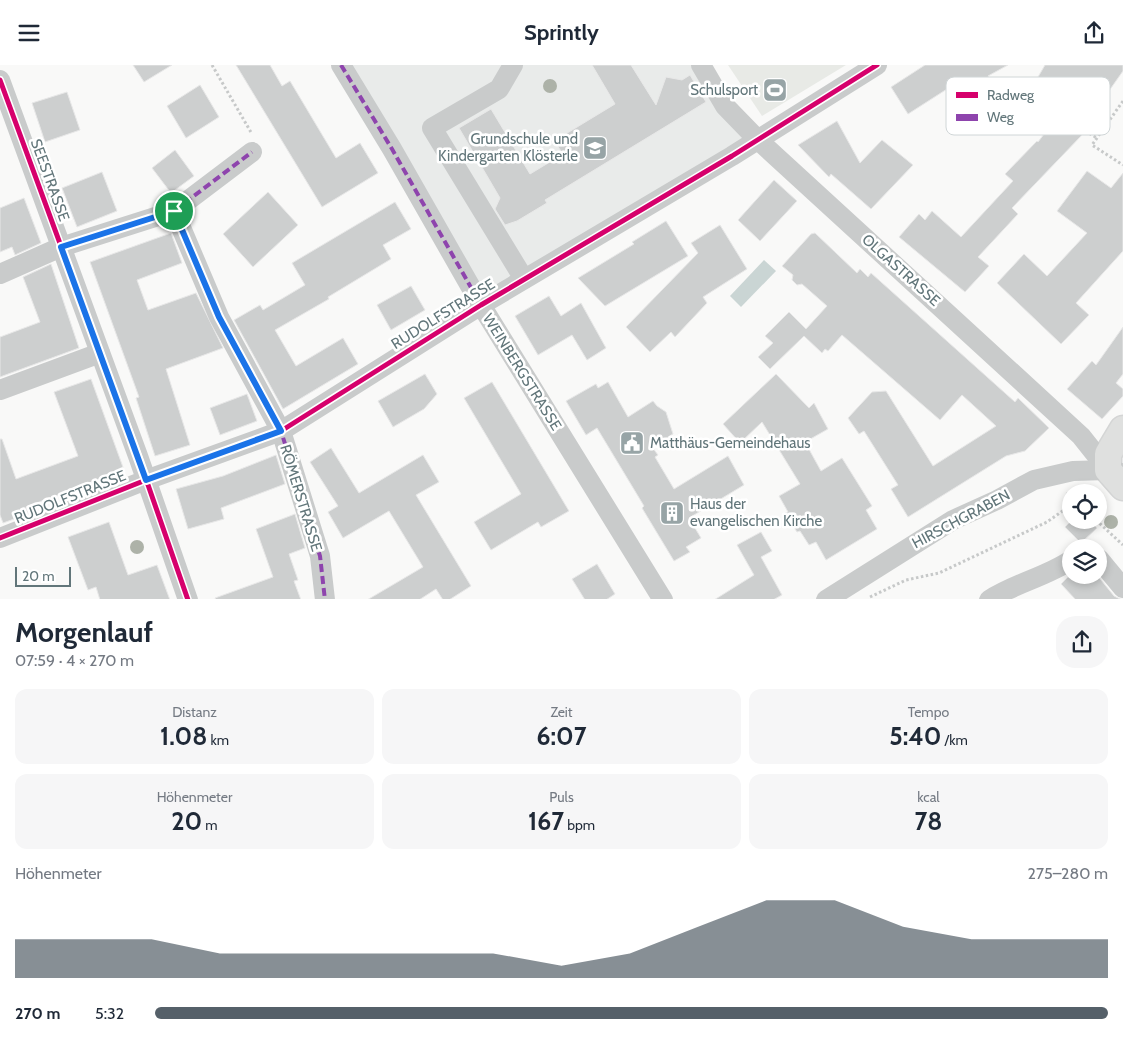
<!DOCTYPE html>
<html lang="de">
<meta charset="utf-8">
<style>
body{margin:0;font-family:Cabin,sans-serif;background:#f6f6f7;color:#1f2937;height:100vh;display:flex;flex-direction:column;font-size:19px;white-space:nowrap}
*{box-sizing:border-box;margin:0}
p{font-size:16px;color:#747a83}
.icon{flex:none;width:28px;height:28px;fill:none;stroke:currentColor;stroke-width:2;stroke-linecap:round;stroke-linejoin:round}
.map{position:relative;height:534px;overflow:hidden}
.details{display:flex;flex-direction:column;background:#fff;flex:1}
.details>*{flex:none}
.tools{position:absolute;left:1062px;top:419px;display:grid;gap:10px}
.tools a{display:grid;place-items:center;width:45px;height:45px;border-radius:50%;background:#fff;box-shadow:0 2px 8px #0003;font-size:25px}
.scale{position:absolute;left:15px;bottom:12px;width:56px;box-sizing:border-box;padding-left:5px;border:2px solid #62767a;border-top:0;font-size:14px;line-height:18px;white-space:nowrap;color:#62767a;-webkit-text-stroke:4px #fff;paint-order:stroke}
.pin{position:absolute;display:grid;place-items:center;width:42px;height:42px;color:#fff;margin:-21px;border:2px solid #fff;border-radius:50%;box-shadow:0 1px 5px #0007}
.round{display:grid;place-items:center;flex:none;width:52px;height:52px;border-radius:20px;background:#f6f6f7}
.summary{display:flex;align-items:center;justify-content:space-between;height:85px;padding:0 15px}
h1{font-size:28px;font-weight:700;line-height:38px}
.stats{display:grid;grid-template-columns:repeat(3,1fr);gap:8px;height:85px;padding:5px 15px}
.stats div{display:grid;align-content:center;border-radius:12px;background:#f6f6f7;text-align:center}
.stats b{font-size:25px;font-weight:700}
.stats small{font-size:14px;font-weight:400}
.stats p{font-size:14px}
.chart{height:140px;padding:10px 15px}
.chart p{display:flex;justify-content:space-between}
.chart svg{width:100%;height:90px;margin-top:5px;fill:#556069;opacity:.7}
ul{padding:0 15px;list-style:none;font-size:16px}
li{display:grid;grid-template-columns:80px 60px 1fr;align-items:center;height:38px}
li i{height:12px;border-radius:6px;background:#556069}
header{display:flex;justify-content:space-between;align-items:center;height:65px;padding:0 15px;background:#fff;font-size:22px;font-weight:700}
.map>svg:first-child{display:block}
.built{fill:#e9ebea}
.green{fill:#e8eae6}
.water{fill:#cad5d4}
.building{fill:#cdcfcf;stroke:#e8e8e8}
.lines{fill:none;stroke-linecap:round;stroke-linejoin:round}
.major-casing{stroke:#d4d5d5;stroke-width:29}
.path{stroke:#c7c9c9;stroke-width:3;stroke-dasharray:2.5 2.5;stroke-linecap:butt}
.minor{stroke:#c9cbcb;stroke-width:20}
.major{stroke:#dfe0df;stroke-width:26}
.quiet{stroke:#8e44ad;stroke-width:4;stroke-dasharray:8 4;stroke-linecap:butt}
.cycleway-casing{stroke:#fff;stroke-width:8}
.cycleway{stroke:#d6006c;stroke-width:5}
.tree{fill:#adb2a8}
.route-casing{stroke:#fff;stroke-width:10}
.route{stroke:#1a73e8;stroke-width:6}
.labels{text-anchor:middle;dominant-baseline:central;stroke-width:5;stroke-linejoin:round;paint-order:stroke}
.poi-label{font-size:15px;fill:#62767a;stroke:#fff;text-anchor:end}
.street-label{font-size:15px;fill:#62767a;stroke:#fff}
.key{fill:#fff;stroke:#d0d6d7;stroke-width:1}
.key-label{font-size:14px;fill:#62767a}
</style>
<header><svg class="icon" aria-label="menu" viewBox="0 0 24 24"><path d="M4 6h16M4 12h16M4 18h16"/></svg>Sprintly<svg class="icon" aria-label="share" viewBox="0 0 24 24"><path d="M12 15V3M7 8l5-5 5 5M5 13v7h14v-7"/></svg></header>
<div class="map">
<svg width="1123" height="535" viewBox="0 0 1123 535">
<rect width="100%" height="100%" fill="#f9f9f8"/>
<!-- built -->
<polygon class="built" points="341,0 701,0 757,74 481,240"/>
<!-- green -->
<polygon class="green" points="728,0 846,0 762,51"/>
<!-- water -->
<polygon class="water" points="764,195 776,206 741,242 730,231"/>
<!-- building -->
<g class="building">
<polygon points="133,0 172,0 144,17"/>
<polygon points="236,0 270,0 282,21 290,16 336,93 360,78 378,108 322,142"/>
<polygon points="592,0 631,0 656,40 666,12 682,15 690,10 706,37 545,135 547,138 517,156 505,160 495,144 500,133 459,63 491,44 530,109 563,89 554,76 615,39"/>
<polygon points="925,0 1008,0 988,11 992,18 967,32 958,17 908,49 891,22"/>
<polygon points="1045,0 1123,0 1123,6 1085,60 1088,62 1083,69 1012,143 1018,149 978,192 989,201 965,227 899,172 919,149 925,155 932,146 961,172 1013,116 1005,109 1037,76 1038,77 1072,32 1038,12"/>
<polygon points="200,20 219,52 186,73 167,41"/>
<polygon points="67,27 80,65 45,77 32,38"/>
<polygon points="837,56 860,98 882,75 913,100 871,144 831,109 829,112 798,80"/>
<polygon points="175,85 194,111 171,128 152,103"/>
<polygon points="1087,106 1111,123 1123,108 1123,186 1076,238 1089,250 1061,279 997,218 1024,189 1047,211 1087,168 1057,146"/>
<polygon points="102,107 117,146 77,162 62,123"/>
<polygon points="774,115 797,136 760,176 738,155"/>
<polygon points="268,127 298,160 253,202 223,169"/>
<polygon points="24,133 41,178 15,190 12,182 0,187 0,143"/>
<polygon points="395,137 411,164 383,180 391,194 328,232 329,234 275,265 296,301 343,273 358,299 283,344 234,255 260,240 263,245 305,220 292,198"/>
<polygon points="666,156 688,191 605,241 578,213 634,179 632,177"/>
<polygon points="720,160 747,204 703,232 707,238 675,272 671,267 650,287 626,262 698,188 691,178"/>
<polygon points="171,168 182,198 137,215 148,245 196,228 223,283 166,304 190,380 155,391 136,333 139,332 90,197"/>
<polygon points="815,168 857,208 860,204 868,212 871,208 1015,337 1018,333 1049,363 1025,386 1006,391 908,452 891,424 898,420 864,366 859,369 848,353 872,327 886,326 933,401 996,361 962,330 940,355 842,270 828,286 825,284 822,288 804,271 770,304 758,292 773,278 765,271 789,247 806,264 827,241 802,219 797,220 792,215 793,210 782,201 811,169"/>
<polygon points="51,199 79,283 0,312 0,272 40,257 23,212"/>
<polygon points="411,221 425,245 391,265 377,240"/>
<polygon points="549,231 561,251 581,238 606,283 587,295 572,270 538,290 515,251"/>
<polygon points="1123,262 1123,309 1116,318 1123,324 1123,331 1102,354 1067,324 1092,296 1096,300"/>
<polygon points="425,309 437,329 424,344 393,362 378,336"/>
<polygon points="776,309 809,343 814,338 828,364 805,377 821,406 842,393 872,441 866,445 877,464 826,495 816,477 809,480 800,466 797,467 785,448 788,447 779,431 800,419 762,357 740,378 723,359"/>
<polygon points="91,314 124,405 26,442 28,449 3,458 0,450 0,374 2,374 16,414 78,391 54,327"/>
<polygon points="492,317 569,446 541,462 538,457 491,485 474,457 521,429 464,333"/>
<polygon points="608,317 628,352 653,336 657,341 666,347 673,369 652,382 658,390 655,392 674,424 728,391 744,420 689,453 701,473 686,482 690,487 674,496 642,443 644,441 597,363 586,370 566,336 596,319 598,323"/>
<polygon points="247,329 257,356 220,370 210,343"/>
<polygon points="331,383 359,428 423,390 439,417 416,430 471,521 449,535 443,535 436,524 419,535 367,535 423,502 389,446 343,473 328,447 338,441 310,397"/>
<polygon points="276,390 285,419 221,443 224,454 188,464 176,424 223,411"/>
<polygon points="295,449 305,483 289,489 298,515 294,516 301,535 216,535 215,533 273,512 256,464"/>
<polygon points="1072,455 1089,455 1097,463 1081,478 1065,462"/>
<polygon points="109,457 128,510 157,500 170,535 100,535 96,522 88,525 68,472"/>
<polygon points="761,467 772,486 761,492 782,530 773,535 714,535 754,510 737,480"/>
<polygon points="597,499 615,529 606,535 585,535 572,514"/>
<polygon points="1071,509 1097,510 1114,531 1122,535 1076,535 1061,519"/>
</g>
<g class="lines">
<defs>
<polyline id="major" points="1123,364 1108,389 1108,405 1123,422"/>
</defs>
<!-- major casing -->
<use href="#major" class="major-casing"/>
<!-- path -->
<g class="path">
<polyline points="212,0 252,69"/>
<polyline points="1123,36 1092,80 1123,100"/>
<polyline points="1085,66 1097,73"/>
<polyline points="1064,445 1068,426"/>
<polyline points="1096,455 1123,480"/>
<polyline points="870,532 906,515 939,508 1047,457 1064,445 1071,444"/>
</g>
<!-- minor -->
<g class="minor">
<polyline points="341,0 392,84 481,240 663,535"/>
<polyline points="513,0 499,24 432,63 524,214"/>
<polyline points="701,0 725,41 757,74 1081,371 1108,405"/>
<polyline points="0,15 138,391 188,535"/>
<polyline points="174,146 219,252 281,366 320,491 325,535"/>
<polyline points="0,209 61,182 174,146 252,87"/>
<polyline points="0,325 100,288"/>
<polyline points="0,473 146,415 281,366 481,240 732,91 877,0"/>
<polyline points="1099,494 1123,523"/>
<polyline points="826,535 953,455 997,435 1034,415 1073,406 1108,405 1118,407"/>
<path d="M989 535C1015 518 1046 512 1071 495"/>
</g>
<!-- major -->
<use href="#major" class="major"/>
<!-- quiet -->
<g class="quiet">
<polyline points="341,0 392,84 481,240"/>
<polyline points="174,146 219,252 281,366 320,491 325,535"/>
<polyline points="61,182 174,146 252,87"/>
</g>
<defs>
<g id="cycleway">
<polyline points="0,15 138,391 188,535"/>
<polyline points="0,473 146,415 281,366 481,240 732,91 877,0"/>
</g>
</defs>
<!-- cycleway casing -->
<use href="#cycleway" class="cycleway-casing"/>
<!-- cycleway -->
<use href="#cycleway" class="cycleway"/>
</g>
<!-- trees -->
<g class="tree">
<circle cx="550" cy="21" r="7"/>
<circle cx="1111" cy="457" r="7"/>
<circle cx="137" cy="482" r="7"/>
</g>
<g class="lines">
<defs>
<polygon id="route" points="174,146 219,252 281,366 146,415 61,182"/>
</defs>
<!-- route casing -->
<use href="#route" class="route-casing"/>
<!-- route -->
<use href="#route" class="route"/>
</g>
<!-- icons -->
<defs>
<symbol id="stadium-square" viewBox="-11 -11 22 22"><rect x="-9" y="-9" width="18" height="18" rx="4" fill="#97a4a6" stroke="#fff"/><path d="M0-5a6.5 5 0 1 0 0 10a6.5 5 0 1 0 0-10ZM-3.5-1.8h7v3.6h-7Z" fill="#fff"/></symbol>
<symbol id="school-square" viewBox="-11 -11 22 22"><rect x="-9" y="-9" width="18" height="18" rx="4" fill="#97a4a6" stroke="#fff"/><path d="M0-5L7-2L0 1L-7-2ZM-4 1L0 2.5L4 1V4Q0 6-4 4Z" fill="#fff"/></symbol>
<symbol id="civic-square" viewBox="-11 -11 22 22"><rect x="-9" y="-9" width="18" height="18" rx="4" fill="#97a4a6" stroke="#fff"/><path d="M-.6-6.5H3V-4.5H.6V-3L4-1V1h2V6H-6V1h2V-1L-.6-3ZM-1.2 2.5V6h2.4V2.5Z" fill="#fff"/></symbol>
<symbol id="building-square" viewBox="-11 -11 22 22"><rect x="-9" y="-9" width="18" height="18" rx="4" fill="#97a4a6" stroke="#fff"/><path d="M-4-6H4V6H1V3H-1V6H-4ZM-2.5-4.3h1.7v1.8h-1.7ZM.8-4.3h1.7v1.8H.8ZM-2.5-1h1.7V.8h-1.7ZM.8-1h1.7V.8H.8Z" fill="#fff"/></symbol>
</defs>
<g fill-rule="evenodd">
<use href="#stadium-square" x="761" y="11" width="28" height="28"/>
<use href="#school-square" x="581" y="69" width="28" height="28"/>
<use href="#civic-square" x="618" y="364" width="28" height="28"/>
<use href="#building-square" x="658" y="434" width="28" height="28"/>
</g>
<g class="labels">
<!-- poi labels -->
<g class="poi-label">
<text x="758" y="25">Schulsport</text>
<text x="578" y="74">Grundschule und<tspan x="578" dy="17">Kindergarten Klösterle</tspan></text>
<text x="650" y="378" text-anchor="start">Matthäus-Gemeindehaus</text>
<text x="690" y="439" text-anchor="start">Haus der<tspan x="690" dy="17">evangelischen Kirche</tspan></text>
</g>
<!-- street labels -->
<g class="street-label">
<text transform="translate(50 115) rotate(70)">SEESTRASSE</text>
<text transform="translate(901 205) rotate(42)">OLGASTRASSE</text>
<text transform="translate(443 249) rotate(-32)">RUDOLFSTRASSE</text>
<text transform="translate(522 307) rotate(58)">WEINBERGSTRASSE</text>
<text transform="translate(70 432) rotate(-22)">RUDOLFSTRASSE</text>
<text transform="translate(301 433) rotate(73)">RÖMERSTRASSE</text>
<text transform="translate(961 454) rotate(-28)">HIRSCHGRABEN</text>
</g>
</g>
<!-- legend -->
<rect x="946" y="12" width="164" height="58" rx="8" class="key"/>
<rect x="956" y="27" width="22" height="6" fill="#d6006c"/>
<rect x="956" y="49" width="22" height="7" fill="#8e44ad"/>
<g class="key-label">
<text x="987" y="35">Radweg</text>
<text x="987" y="57">Weg</text>
</g>
</svg>
<div class="tools">
<a><svg class="icon" aria-label="locate" viewBox="0 0 24 24"><circle cx="12" cy="12" r="6"/><path d="M12 2v4M12 18v4M2 12h4M18 12h4"/></svg></a>
<a><svg class="icon" aria-label="layers" viewBox="0 0 24 24"><path d="M12 4l9 5-9 5-9-5zM3 14l9 5 9-5"/></svg></a>
</div>
<div class="scale">20 m</div>
<div class="pin" style="left:174px;top:146px;background:#1e9e55"><svg class="icon" aria-label="arrive" viewBox="0 0 24 24"><path d="M6 21V4h12l-3 4 3 4H6"/></svg></div>
</div>
<section class="details">
<div class="summary"><div><h1>Morgenlauf</h1><p>07:59 · 4 × 270 m</p></div><a class="round"><svg class="icon" aria-label="share" viewBox="0 0 24 24"><path d="M12 15V3M7 8l5-5 5 5M5 13v7h14v-7"/></svg></a></div>
<div class="stats">
<div><p>Distanz</p><b>1.08<small> km</small></b></div>
<div><p>Zeit</p><b>6:07</b></div>
<div><p>Tempo</p><b>5:40<small> /km</small></b></div>
</div>
<div class="stats">
<div><p>Höhenmeter</p><b>20<small> m</small></b></div>
<div><p>Puls</p><b>167<small> bpm</small></b></div>
<div><p>kcal</p><b>78</b></div>
</div>
<div class="chart"><p><span>Höhenmeter</span>275–280 m</p>
<svg viewBox="0 0 160 44" preserveAspectRatio="none"><path d="M0 44V25L10 25L20 25L30 32L40 32L50 32L60 32L70 32L80 38L90 32L100 19L110 6L120 6L130 19L140 25L150 25L160 25V44z"/></svg>
</div>
<ul>
<li><b>270 m</b>5:32<i style="width:100%"></i></li>
</ul>
</section>
